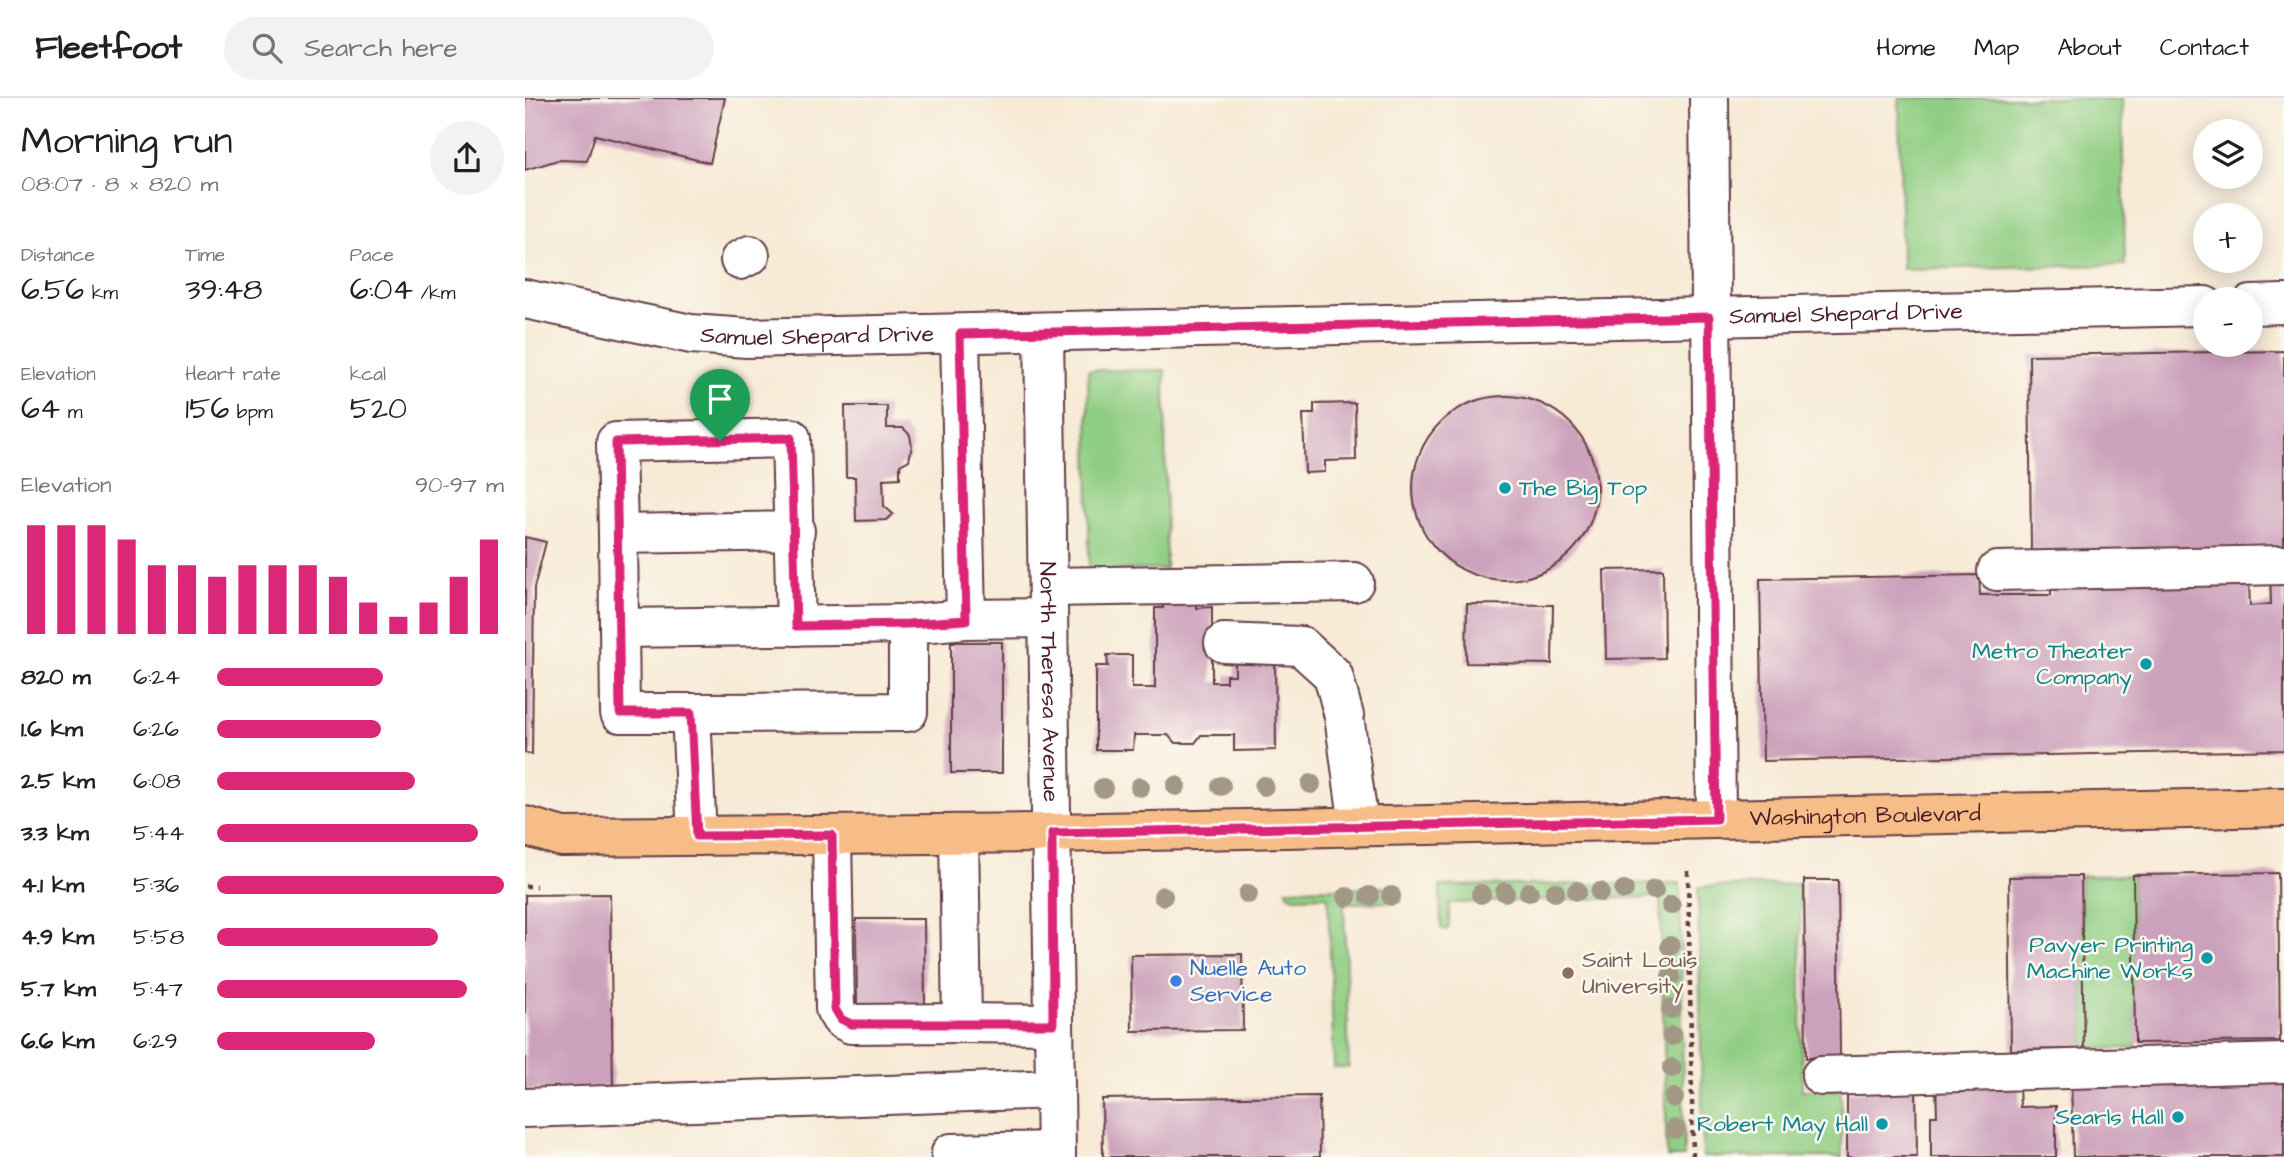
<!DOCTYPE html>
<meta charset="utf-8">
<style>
body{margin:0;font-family:"Architects Daughter",sans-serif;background:#f2f2f2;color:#202124;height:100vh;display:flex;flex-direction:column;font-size:26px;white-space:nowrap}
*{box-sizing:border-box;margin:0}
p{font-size:23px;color:#757577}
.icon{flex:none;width:38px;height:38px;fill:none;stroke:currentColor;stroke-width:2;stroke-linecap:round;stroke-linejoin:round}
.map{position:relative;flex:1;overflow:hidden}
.details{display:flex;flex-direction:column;background:#fff;width:525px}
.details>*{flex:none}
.buttons{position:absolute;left:1668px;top:21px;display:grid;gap:14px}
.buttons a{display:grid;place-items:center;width:70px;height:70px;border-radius:50%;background:#fff;box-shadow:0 4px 18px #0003;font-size:35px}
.pin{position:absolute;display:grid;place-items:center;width:60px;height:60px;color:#fff;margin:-72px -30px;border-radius:50% 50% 50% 0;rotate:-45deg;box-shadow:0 0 7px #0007}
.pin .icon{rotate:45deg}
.round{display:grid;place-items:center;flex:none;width:74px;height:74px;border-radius:37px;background:#f2f2f2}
.summary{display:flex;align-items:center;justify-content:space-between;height:119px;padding:0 21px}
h1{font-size:38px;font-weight:600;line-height:52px}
.stats{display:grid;grid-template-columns:repeat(3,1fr);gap:10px;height:119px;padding:7px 21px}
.stats div{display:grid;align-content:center}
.stats b{font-size:30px;font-weight:600}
.stats small{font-size:19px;font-weight:400}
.stats p{font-size:19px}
.chart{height:196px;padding:14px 21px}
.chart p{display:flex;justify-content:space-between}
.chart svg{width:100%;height:126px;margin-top:7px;stroke:#db2777;stroke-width:6}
ul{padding:0 21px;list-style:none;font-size:23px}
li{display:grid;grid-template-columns:112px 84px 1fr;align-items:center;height:52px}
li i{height:18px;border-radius:9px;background:#db2777}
header{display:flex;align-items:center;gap:42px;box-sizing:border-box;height:98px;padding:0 35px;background:#fff;border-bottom:2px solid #e0e0e0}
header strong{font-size:33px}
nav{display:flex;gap:38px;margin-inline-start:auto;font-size:24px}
.search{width:490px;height:63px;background:#f2f2f2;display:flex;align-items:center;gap:18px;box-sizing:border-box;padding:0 24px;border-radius:38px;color:#757577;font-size:26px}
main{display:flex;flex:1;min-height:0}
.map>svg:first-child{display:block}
.green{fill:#90ce83;stroke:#6d7657;stroke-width:2}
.building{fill:#cca1bb}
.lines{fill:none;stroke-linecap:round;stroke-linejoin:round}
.minor-casing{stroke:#643d45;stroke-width:42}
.major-casing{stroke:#643d45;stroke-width:42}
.path{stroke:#643d45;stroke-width:4.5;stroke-dasharray:5 5;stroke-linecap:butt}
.minor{stroke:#fff;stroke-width:38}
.major{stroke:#f7bd88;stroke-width:38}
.tree{fill:#a39886}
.route-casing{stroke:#fff;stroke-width:14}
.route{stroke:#db2777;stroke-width:9}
.culture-dot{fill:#0f9aa8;stroke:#fbf7ec;stroke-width:2.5}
.education-dot{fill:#8d6e63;stroke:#fbf7ec;stroke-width:2.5}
.shop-dot{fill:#3f7fe0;stroke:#fbf7ec;stroke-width:2.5}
.labels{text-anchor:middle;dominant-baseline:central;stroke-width:5;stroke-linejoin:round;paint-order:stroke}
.street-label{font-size:23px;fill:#4a1f2b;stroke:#fbf7ec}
.culture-label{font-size:23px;fill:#0d838f;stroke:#fbf7ec;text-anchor:end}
.education-label{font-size:23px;fill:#785e54;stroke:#fbf7ec;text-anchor:start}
.shop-label{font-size:23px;fill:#366cbe;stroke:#fbf7ec;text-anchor:start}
</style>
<header>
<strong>Fleetfoot</strong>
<div class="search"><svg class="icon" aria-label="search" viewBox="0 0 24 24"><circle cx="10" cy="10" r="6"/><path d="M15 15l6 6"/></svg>Search here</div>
<nav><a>Home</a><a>Map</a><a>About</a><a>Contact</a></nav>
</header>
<main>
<section class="details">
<div class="summary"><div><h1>Morning run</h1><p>08:07 · 8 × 820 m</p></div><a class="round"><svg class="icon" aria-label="share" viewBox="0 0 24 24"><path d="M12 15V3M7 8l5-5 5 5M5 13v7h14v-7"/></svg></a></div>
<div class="stats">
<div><p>Distance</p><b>6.56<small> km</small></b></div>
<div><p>Time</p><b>39:48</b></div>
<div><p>Pace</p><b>6:04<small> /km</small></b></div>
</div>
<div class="stats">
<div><p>Elevation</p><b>64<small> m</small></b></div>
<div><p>Heart rate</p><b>156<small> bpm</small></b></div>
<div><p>kcal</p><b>520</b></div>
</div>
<div class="chart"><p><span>Elevation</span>90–97 m</p>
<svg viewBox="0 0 160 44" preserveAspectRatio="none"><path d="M5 44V6M15 44V6M25 44V6M35 44V11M45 44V20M55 44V20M65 44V24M75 44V20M85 44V20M95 44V20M105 44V24M115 44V33M125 44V38M135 44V33M145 44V24M155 44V11"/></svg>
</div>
<ul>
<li><b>820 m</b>6:24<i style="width:58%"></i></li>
<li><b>1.6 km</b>6:26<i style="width:57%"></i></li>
<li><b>2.5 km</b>6:08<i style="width:69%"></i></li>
<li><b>3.3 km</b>5:44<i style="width:91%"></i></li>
<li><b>4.1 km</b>5:36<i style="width:100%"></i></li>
<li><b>4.9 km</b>5:58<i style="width:77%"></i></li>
<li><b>5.7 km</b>5:47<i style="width:87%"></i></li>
<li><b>6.6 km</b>6:29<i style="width:55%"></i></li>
</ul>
</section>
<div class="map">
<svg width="1759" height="1059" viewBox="0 0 1759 1059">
<rect width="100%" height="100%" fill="#fbf7ec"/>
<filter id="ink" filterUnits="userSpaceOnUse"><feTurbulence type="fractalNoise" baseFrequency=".0143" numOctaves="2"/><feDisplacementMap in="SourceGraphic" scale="14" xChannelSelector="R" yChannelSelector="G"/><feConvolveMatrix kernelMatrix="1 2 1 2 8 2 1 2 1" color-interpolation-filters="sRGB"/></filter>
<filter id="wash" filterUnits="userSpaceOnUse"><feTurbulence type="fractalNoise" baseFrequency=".00686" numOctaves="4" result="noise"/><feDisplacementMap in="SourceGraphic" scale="28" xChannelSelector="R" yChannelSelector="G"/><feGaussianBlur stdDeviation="1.57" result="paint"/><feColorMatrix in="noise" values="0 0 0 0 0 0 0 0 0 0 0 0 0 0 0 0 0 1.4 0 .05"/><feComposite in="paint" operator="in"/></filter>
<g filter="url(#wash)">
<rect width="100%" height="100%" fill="#f7ead6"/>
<!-- green -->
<g class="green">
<polygon points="1374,0 1597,0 1600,167 1377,171"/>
<polygon points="563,272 640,272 641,471 564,473"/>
<polygon points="1608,777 1611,950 1559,951 1556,778"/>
<polygon points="1155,785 1159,1059 1142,1059 1135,799 924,805 924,828 921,832 916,830 915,788"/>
<polygon points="1275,786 1277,992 1316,992 1317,1059 1178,1059 1173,789"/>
<polygon points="876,789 876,804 819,805 824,969 809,970 803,798 770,799 764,797 761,791"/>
</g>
<g id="blocks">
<!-- building -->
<g class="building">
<polygon points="0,0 200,0 185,65 70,37 62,63 33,62 0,72"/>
<polygon points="1759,253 1759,449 1506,453 1504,257"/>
<circle cx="980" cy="390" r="92"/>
<polygon points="830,305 831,362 800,363 800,374 780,375 778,316 789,316 789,306"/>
<polygon points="320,308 362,308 362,330 378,330 385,337 387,349 384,362 375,367 375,380 358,381 359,408 368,416 361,422 331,423 330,379 321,379"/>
<polygon points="0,439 21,444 9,490 7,656 0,655"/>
<polygon points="1138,471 1139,560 1081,561 1079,472"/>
<polygon points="1745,471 1759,471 1759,652 1238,663 1235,481 1454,477 1455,497 1526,497 1526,478 1724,485 1725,508 1746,506"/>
<polygon points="638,501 672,501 672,510 687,509 687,584 701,584 701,577 710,577 710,566 750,565 751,652 709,653 709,637 676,637 670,645 650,645 643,637 609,637 608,652 571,652 571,568 583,568 582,557 607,557 607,590 630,590 630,510 638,510"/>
<polygon points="942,506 1028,507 1027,566 941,565"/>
<rect x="426" y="544" width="51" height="131"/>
<polygon points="1753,775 1755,943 1610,945 1608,777"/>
<polygon points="1556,778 1559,951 1486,952 1484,779"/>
<polygon points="1279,782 1313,782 1315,959 1281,960"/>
<polygon points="85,796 88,990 0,992 0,797"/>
<polygon points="331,821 399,821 400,907 332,908"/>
<polygon points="717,856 718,932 607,933 606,857"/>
<polygon points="1759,974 1759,1059 1548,1059 1546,980"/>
<polygon points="1411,984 1494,989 1495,1009 1531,1008 1531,1059 1406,1059 1406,1018 1412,1018"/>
<polygon points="1391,991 1392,1059 1322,1059 1322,993"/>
<polygon points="794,998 795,1059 578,1059 577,1001"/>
</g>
</g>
</g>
<g filter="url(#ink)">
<use href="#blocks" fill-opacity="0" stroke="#643d45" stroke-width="2"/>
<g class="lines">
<defs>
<g id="minor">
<polyline points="1184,0 1191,721"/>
<polyline points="215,162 225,157"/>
<path id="s1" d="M0 201 166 236 222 240 1680 208"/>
<polyline points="1726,207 1759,206"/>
<path id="s2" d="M519 234 531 1059"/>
<polyline points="435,236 441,521"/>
<polyline points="270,433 93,436 91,344 266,340 271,528"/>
<polyline points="93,436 95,615 166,615 172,738"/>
<polyline points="1472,473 1759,467"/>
<polyline points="523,489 829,484"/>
<polyline points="94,530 383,526"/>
<polyline points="699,545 776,548 808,577 819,618 834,728"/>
<polyline points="166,615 383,614 383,526 441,521 523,520"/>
<polyline points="434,736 437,925 528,926"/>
<polyline points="307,737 310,911 316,921 326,926 437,925"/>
<polyline points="1296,978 1759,965"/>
<polyline points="0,1010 529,991"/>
<polyline points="426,1055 531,1053"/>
</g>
<g id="major">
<path id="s3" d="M0 728 37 739 527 735 1759 709"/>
</g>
</defs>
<!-- minor casing -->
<use href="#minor" class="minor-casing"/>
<!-- major casing -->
<use href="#major" class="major-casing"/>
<!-- path -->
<g class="path">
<polyline points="1163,773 1168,1059"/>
<polyline points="0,788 11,788"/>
</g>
<!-- minor -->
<use href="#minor" class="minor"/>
<!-- major -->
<use href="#major" class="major"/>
</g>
<!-- trees -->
<g class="tree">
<circle cx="786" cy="686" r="10"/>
<circle cx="651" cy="688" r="10"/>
<circle cx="696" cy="688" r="10"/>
<circle cx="739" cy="688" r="10"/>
<circle cx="615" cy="689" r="10"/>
<circle cx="578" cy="690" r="10"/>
<circle cx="1099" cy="792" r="10"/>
<circle cx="1129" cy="792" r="10"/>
<circle cx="1052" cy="793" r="10"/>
<circle cx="980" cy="794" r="10"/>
<circle cx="1004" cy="794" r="10"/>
<circle cx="1030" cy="794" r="10"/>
<circle cx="1075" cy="794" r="10"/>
<circle cx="723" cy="796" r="10"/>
<circle cx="956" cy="796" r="10"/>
<circle cx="638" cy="798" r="10"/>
<circle cx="844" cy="798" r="10"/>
<circle cx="866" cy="798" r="10"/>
<circle cx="822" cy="799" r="10"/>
<circle cx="1146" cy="807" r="10"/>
<circle cx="1145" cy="848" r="10"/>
<circle cx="1146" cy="878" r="10"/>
<circle cx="1146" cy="911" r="10"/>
<circle cx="1147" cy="938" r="10"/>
<circle cx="1147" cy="970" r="10"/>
<circle cx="1149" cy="1000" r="10"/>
<circle cx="1150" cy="1031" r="10"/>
</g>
</g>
<g class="lines" filter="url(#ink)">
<defs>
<polygon id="route" points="1184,219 1191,721 527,735 528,926 326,926 316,921 310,911 307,737 172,738 166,615 95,615 91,344 266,340 271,528 383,526 441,522 435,236"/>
</defs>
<!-- route casing -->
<use href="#route" class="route-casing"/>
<!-- route -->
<use href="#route" class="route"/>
</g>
<!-- markers -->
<g class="culture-dot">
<circle cx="980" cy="390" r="7"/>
<circle cx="1621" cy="566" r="7"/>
<circle cx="1682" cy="860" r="7"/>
<circle cx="1653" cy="1019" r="7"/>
<circle cx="1357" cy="1026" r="7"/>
</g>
<circle class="education-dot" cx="1043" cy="875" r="7"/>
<circle class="shop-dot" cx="651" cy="883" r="7"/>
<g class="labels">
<!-- street labels -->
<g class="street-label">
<text stroke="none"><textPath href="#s1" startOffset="1325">Samuel Shepard Drive</textPath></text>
<text stroke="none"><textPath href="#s1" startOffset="296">Samuel Shepard Drive</textPath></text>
<text stroke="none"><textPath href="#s2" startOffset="350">North Theresa Avenue</textPath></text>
<text stroke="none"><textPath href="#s3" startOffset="1342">Washington Boulevard</textPath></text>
</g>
<!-- culture labels -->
<g class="culture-label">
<text x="994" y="390" text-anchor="start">The Big Top</text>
<text x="1607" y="553">Metro Theater<tspan x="1607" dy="26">Company</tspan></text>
<text x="1668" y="847">Pavyer Printing<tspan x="1668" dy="26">Machine Works</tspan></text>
<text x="1639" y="1019">Searls Hall</text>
<text x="1343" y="1026">Robert May Hall</text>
</g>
<!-- education labels -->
<g class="education-label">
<text x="1057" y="862">Saint Louis<tspan x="1057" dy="26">University</tspan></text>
</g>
<!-- shop labels -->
<g class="shop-label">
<text x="665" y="870">Nuelle Auto<tspan x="665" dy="26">Service</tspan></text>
</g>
</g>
</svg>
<div class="buttons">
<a><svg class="icon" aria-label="layers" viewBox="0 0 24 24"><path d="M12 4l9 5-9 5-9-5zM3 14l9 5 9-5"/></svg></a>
<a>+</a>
<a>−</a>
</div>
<div class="pin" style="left:195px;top:343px;background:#1e9e55"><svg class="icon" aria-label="arrive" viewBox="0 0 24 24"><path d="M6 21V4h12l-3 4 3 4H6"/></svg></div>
</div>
</main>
